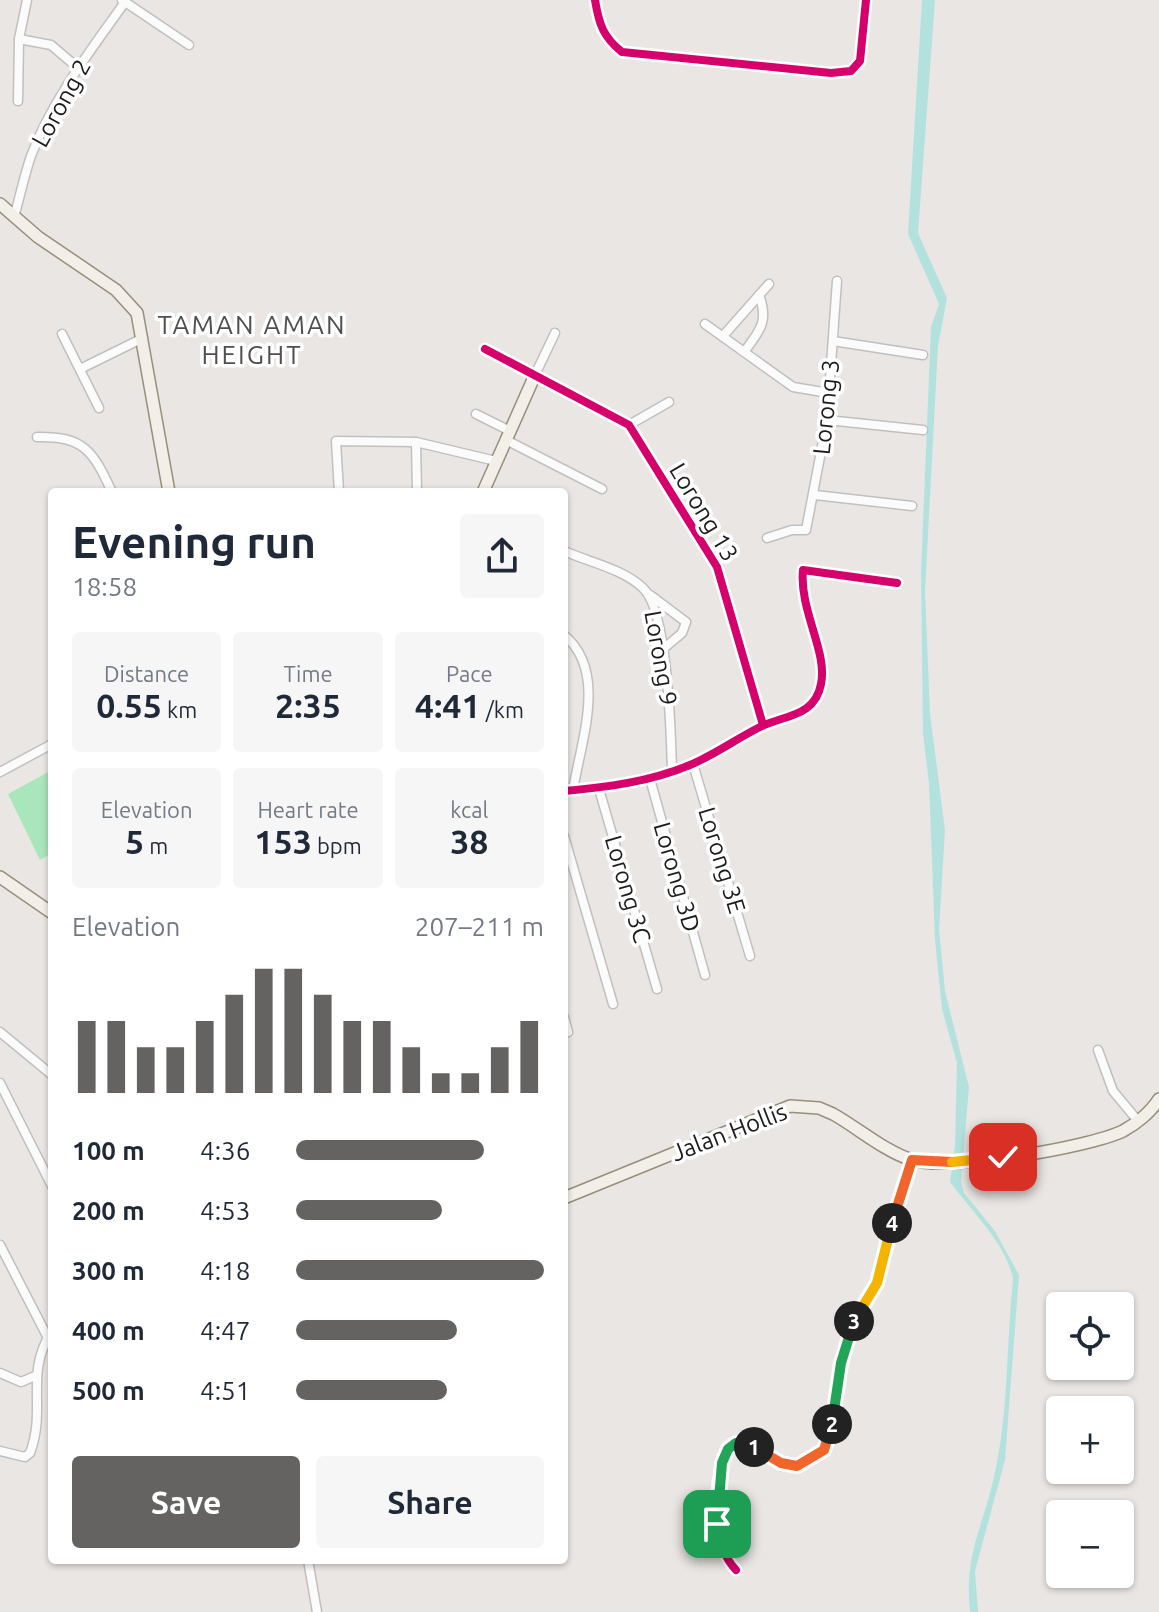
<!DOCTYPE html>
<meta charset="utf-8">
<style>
body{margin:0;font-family:Ubuntu,sans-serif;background:#f6f6f7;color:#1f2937;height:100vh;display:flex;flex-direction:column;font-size:30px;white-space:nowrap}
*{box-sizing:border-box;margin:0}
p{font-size:26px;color:#747a83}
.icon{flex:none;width:44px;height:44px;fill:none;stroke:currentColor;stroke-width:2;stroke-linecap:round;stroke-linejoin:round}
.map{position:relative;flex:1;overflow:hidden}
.sheet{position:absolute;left:48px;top:488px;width:520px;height:1076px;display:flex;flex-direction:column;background:#fff;border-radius:8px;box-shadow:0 2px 6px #0004}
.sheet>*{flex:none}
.buttons{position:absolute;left:1046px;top:1292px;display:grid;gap:16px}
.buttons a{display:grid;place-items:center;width:88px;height:88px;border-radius:8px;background:#fff;box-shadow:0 2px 6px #0004;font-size:40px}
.pin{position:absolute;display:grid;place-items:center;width:68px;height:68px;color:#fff;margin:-34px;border-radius:16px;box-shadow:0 4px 12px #0006}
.km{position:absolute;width:40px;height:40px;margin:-20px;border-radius:50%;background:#222;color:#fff;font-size:22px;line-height:40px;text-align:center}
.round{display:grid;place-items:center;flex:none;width:84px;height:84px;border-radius:8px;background:#f6f6f7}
.summary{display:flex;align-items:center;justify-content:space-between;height:136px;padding:0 24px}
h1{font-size:44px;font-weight:700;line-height:60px}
.figures{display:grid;grid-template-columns:repeat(3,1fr);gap:12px;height:136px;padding:8px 24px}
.figures div{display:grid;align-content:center;border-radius:8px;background:#f6f6f7;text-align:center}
.figures b{font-size:34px;font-weight:700}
.figures small{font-size:22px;font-weight:400}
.figures p{font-size:22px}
.chart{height:224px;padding:16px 24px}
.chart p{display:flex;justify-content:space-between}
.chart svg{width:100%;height:144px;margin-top:8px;stroke:#646362;stroke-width:6}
.primary-button{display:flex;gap:16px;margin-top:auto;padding:16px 24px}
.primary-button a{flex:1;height:92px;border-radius:8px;background:#646362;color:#fff;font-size:32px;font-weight:700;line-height:92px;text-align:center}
.primary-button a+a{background:#f6f6f7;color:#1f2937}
ul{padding:0 24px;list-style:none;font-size:26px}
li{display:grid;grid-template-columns:128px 96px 1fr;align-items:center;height:60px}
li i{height:20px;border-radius:10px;background:#646362}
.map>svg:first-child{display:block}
.pitch{fill:#aae6bb}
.water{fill:#b3e2de}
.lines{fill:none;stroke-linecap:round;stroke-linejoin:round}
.street-casing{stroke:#c1c0bf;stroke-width:11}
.secondary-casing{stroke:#958f7c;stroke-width:14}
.street{stroke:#fcfbfb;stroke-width:8}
.secondary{stroke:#f2efe8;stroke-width:11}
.cycleway-casing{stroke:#fff;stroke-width:13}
.cycleway{stroke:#d6006c;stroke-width:8}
.split-1-casing{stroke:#fff;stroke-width:16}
.split-2-casing{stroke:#fff;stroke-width:16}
.split-3-casing{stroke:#fff;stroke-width:16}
.split-4-casing{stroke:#fff;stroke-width:16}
.split-5-casing{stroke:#fff;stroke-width:16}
.split-6-casing{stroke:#fff;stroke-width:16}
.split-1{stroke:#22a559;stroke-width:10}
.split-2{stroke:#f0652b;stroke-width:10}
.split-3{stroke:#22a559;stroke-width:10}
.split-4{stroke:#f5b400;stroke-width:10}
.split-5{stroke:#f0652b;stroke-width:10}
.split-6{stroke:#f5b400;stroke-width:10}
.labels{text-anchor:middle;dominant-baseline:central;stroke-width:7;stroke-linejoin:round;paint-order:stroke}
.street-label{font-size:24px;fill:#1c1c1c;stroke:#fff}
.neighbourhood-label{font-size:26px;letter-spacing:2px;fill:#4f4f4f;stroke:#fff}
</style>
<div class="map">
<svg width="1159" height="1612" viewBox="0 0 1159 1612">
<rect width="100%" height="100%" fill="#eae6e4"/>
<!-- pitch -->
<polygon class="pitch" points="52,770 52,853 40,860 8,794"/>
<!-- water -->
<path class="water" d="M922 0H935L918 233 947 298 938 346 925 591 930 714 945 830 939 930 945 991 969 1087 961 1182 964 1193 995 1231 1019 1275 1005 1460 975 1571 978 1612H970C964 1556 981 1532 993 1481 1009 1416 1006 1346 1013 1279 1006 1243 971 1211 950 1182L955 1145 957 1063 942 1009 935 940 929 783 923 734 921 572 931 327 939 304 908 234Z"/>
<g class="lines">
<defs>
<g id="street">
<path d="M595 0C599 24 603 37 622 52L831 73 851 71 860 61 866 0"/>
<polyline points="125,2 189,45"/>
<polyline points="19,39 51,45 78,68"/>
<polyline points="18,101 19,39 27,0"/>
<path d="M14 217C20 197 24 176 31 156 52 100 91 50 125 2L122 0"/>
<polyline points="705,324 793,387 829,393"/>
<polyline points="62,334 99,408"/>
<polyline points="723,336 769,284"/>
<polyline points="833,341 923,355"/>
<polyline points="485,349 629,425 717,567 763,725"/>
<path d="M744 352C760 331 769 321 759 295"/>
<polyline points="80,369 143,338"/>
<polyline points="535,375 555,333"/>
<polyline points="476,414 510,431"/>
<polyline points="827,420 923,430"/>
<polyline points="629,425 669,402"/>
<path d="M37 437C84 436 93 451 112 492"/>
<polyline points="506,440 602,489"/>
<polyline points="416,442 417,492"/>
<polyline points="339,492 336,441 416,442 496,461"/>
<polyline points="815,495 912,506"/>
<polyline points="767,538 792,530 806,530 827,420 837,281"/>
<path d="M564 551C589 562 623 569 643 588 668 611 671 735 672 771"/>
<polyline points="650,595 686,622 682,633 663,649"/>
<path d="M564 635C608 671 581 741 573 790"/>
<polyline points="693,764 750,956"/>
<polyline points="0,772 52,744"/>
<polyline points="650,779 705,975"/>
<polyline points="599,789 657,989"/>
<path d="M564 791C608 787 649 782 690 765 714 755 736 739 760 727 784 715 815 717 821 684 828 652 799 610 803 570L897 583"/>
<polyline points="564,836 613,1004"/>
<polyline points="564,1017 568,1032"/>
<polyline points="0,1032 52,1075"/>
<polyline points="1098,1050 1113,1091 1138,1121"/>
<polyline points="0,1083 52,1186"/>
<polyline points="0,1245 48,1338"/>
<polyline points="0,1373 21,1382 35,1376"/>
<path d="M0 1451 25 1457 30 1453C47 1408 24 1373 52 1331"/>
<polyline points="308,1560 317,1612"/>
<path d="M736 1570C709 1541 713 1490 725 1454L733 1445 744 1442 781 1463 797 1466 819 1454 828 1444 847 1339 877 1283 912 1160"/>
</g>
<g id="secondary">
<polyline points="0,204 38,237 116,290 137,313 169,492"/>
<polyline points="483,492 535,375"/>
<polyline points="0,877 52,913"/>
<path d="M564 1198 790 1106 819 1108 833 1114C858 1128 884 1151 912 1160 949 1171 1087 1148 1123 1131 1136 1124 1151 1112 1159 1099"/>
</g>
</defs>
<!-- street casing -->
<use href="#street" class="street-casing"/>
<!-- secondary casing -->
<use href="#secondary" class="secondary-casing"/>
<!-- street -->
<use href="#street" class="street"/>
<!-- secondary -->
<use href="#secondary" class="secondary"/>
<defs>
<g id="cycleway">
<path d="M595 0C599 24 603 37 622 52L831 73 851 71 860 61 866 0"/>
<polyline points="485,349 629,425 717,567 763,725"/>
<path d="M564 791C608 787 649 782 690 765 714 755 736 739 760 727 784 715 815 717 821 684 828 652 799 610 803 570L897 583"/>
<path d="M736 1570C709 1541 713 1490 725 1454L733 1445 744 1442 781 1463 797 1466 819 1454 828 1444 847 1339 877 1283 912 1160"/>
</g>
</defs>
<!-- cycleway casing -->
<use href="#cycleway" class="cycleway-casing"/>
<!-- cycleway -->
<use href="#cycleway" class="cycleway"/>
</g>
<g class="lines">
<defs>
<polyline id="split-1" points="717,1524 722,1463 728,1449 736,1443 754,1447"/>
<polyline id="split-2" points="754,1447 781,1463 797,1466 824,1450 832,1424"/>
<polyline id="split-3" points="832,1424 841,1363 854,1321"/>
<polyline id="split-4" points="854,1321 877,1283 892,1223"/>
<polyline id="split-5" points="892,1223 912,1160 952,1162"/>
<polyline id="split-6" points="952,1162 1003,1157"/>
</defs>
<!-- split-1 casing -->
<use href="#split-1" class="split-1-casing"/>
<!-- split-2 casing -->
<use href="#split-2" class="split-2-casing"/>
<!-- split-3 casing -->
<use href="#split-3" class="split-3-casing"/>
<!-- split-4 casing -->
<use href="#split-4" class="split-4-casing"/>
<!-- split-5 casing -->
<use href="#split-5" class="split-5-casing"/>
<!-- split-6 casing -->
<use href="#split-6" class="split-6-casing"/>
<!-- split-1 -->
<use href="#split-1" class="split-1"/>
<!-- split-2 -->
<use href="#split-2" class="split-2"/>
<!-- split-3 -->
<use href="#split-3" class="split-3"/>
<!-- split-4 -->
<use href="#split-4" class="split-4"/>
<!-- split-5 -->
<use href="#split-5" class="split-5"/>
<!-- split-6 -->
<use href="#split-6" class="split-6"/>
</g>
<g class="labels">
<!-- street labels -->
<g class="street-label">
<text transform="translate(61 103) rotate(-61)">Lorong 2</text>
<text transform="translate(826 407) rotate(-84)">Lorong 3</text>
<text transform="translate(704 512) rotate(59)">Lorong 13</text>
<text transform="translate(661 658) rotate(80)">Lorong 9</text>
<text transform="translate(722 860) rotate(73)">Lorong 3E</text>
<text transform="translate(677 877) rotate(74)">Lorong 3D</text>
<text transform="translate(628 889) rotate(74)">Lorong 3C</text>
<text transform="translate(729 1132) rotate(-21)">Jalan Hollis</text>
</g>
<!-- neighbourhood labels -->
<g class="neighbourhood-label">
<text x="252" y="324">TAMAN AMAN<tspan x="252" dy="30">HEIGHT</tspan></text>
</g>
</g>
</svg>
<div class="buttons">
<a><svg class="icon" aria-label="locate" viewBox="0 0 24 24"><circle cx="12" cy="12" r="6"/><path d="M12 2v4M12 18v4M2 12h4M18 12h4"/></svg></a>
<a>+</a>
<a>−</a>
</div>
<div class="pin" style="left:717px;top:1524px;background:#1e9e55"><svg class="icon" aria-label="arrive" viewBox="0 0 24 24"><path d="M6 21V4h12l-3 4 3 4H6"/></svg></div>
<div class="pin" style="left:1003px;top:1157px;background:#d93025"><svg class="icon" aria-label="check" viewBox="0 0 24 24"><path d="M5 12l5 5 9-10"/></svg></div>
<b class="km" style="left:754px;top:1447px">1</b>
<b class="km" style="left:832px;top:1424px">2</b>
<b class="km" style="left:854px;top:1321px">3</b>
<b class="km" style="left:892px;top:1223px">4</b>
<section class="sheet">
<div class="summary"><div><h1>Evening run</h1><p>18:58</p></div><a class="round"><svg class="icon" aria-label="share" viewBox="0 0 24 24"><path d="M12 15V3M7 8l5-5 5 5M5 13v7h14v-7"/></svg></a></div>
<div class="figures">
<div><p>Distance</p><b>0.55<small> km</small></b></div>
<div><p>Time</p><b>2:35</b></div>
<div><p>Pace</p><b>4:41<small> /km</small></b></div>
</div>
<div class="figures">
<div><p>Elevation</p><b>5<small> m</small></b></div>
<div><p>Heart rate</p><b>153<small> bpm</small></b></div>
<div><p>kcal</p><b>38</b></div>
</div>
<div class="chart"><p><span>Elevation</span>207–211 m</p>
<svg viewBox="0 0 160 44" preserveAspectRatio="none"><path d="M5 44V22M15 44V22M25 44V30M35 44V30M45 44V22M55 44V14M65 44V6M75 44V6M85 44V14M95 44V22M105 44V22M115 44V30M125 44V38M135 44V38M145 44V30M155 44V22"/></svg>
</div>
<ul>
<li><b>100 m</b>4:36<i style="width:76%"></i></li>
<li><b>200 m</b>4:53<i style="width:59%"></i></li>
<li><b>300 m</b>4:18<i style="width:100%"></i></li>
<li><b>400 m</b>4:47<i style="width:65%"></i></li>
<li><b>500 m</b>4:51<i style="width:61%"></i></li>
</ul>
<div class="primary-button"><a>Save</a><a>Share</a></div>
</section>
</div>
